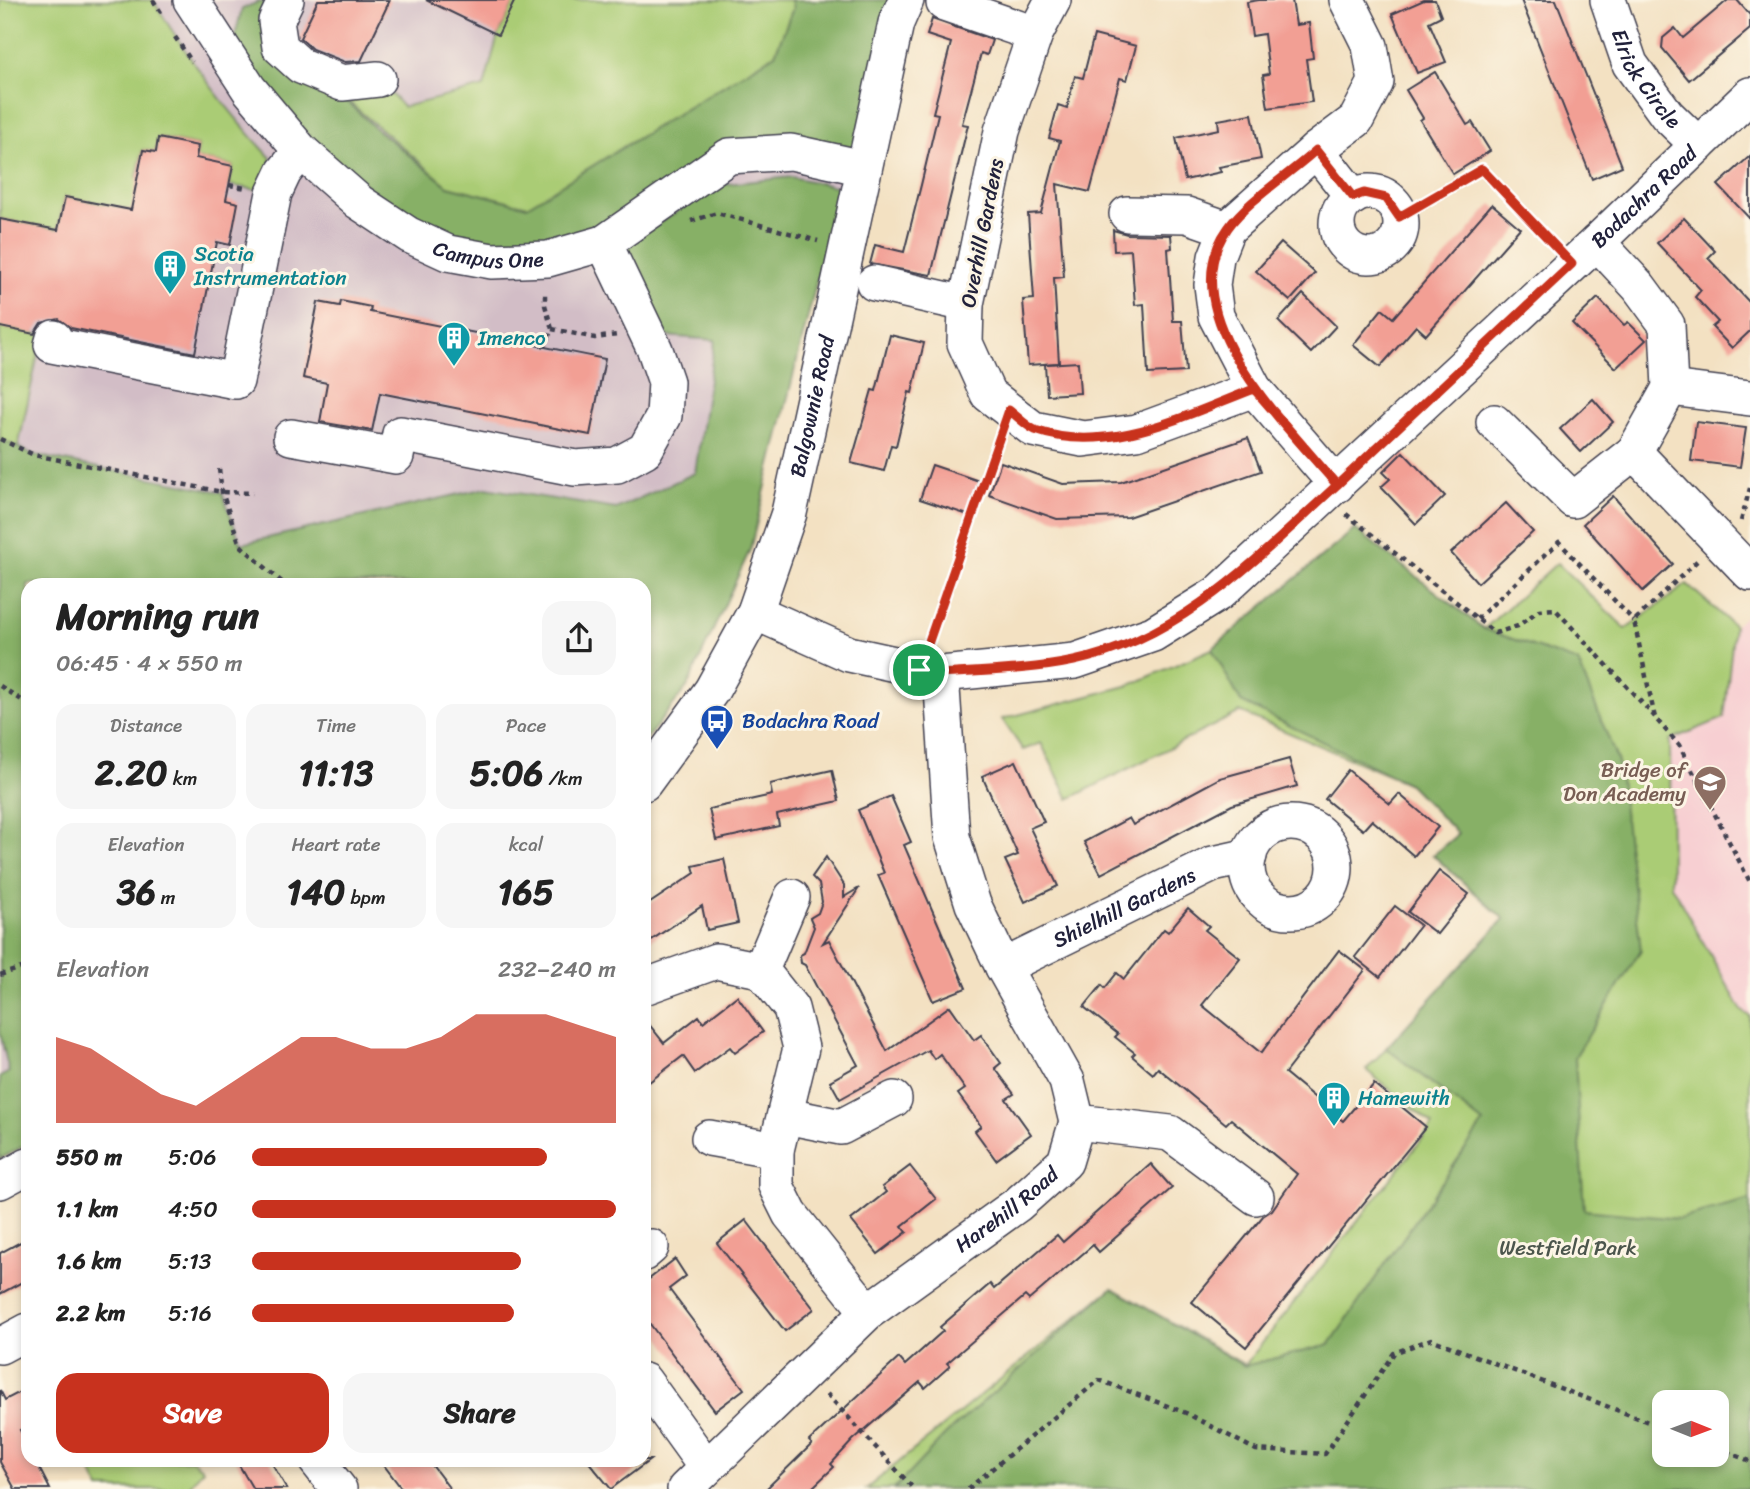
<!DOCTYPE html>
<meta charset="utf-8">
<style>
body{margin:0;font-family:Sriracha,sans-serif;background:#f6f6f6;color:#222;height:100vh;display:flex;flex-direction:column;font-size:26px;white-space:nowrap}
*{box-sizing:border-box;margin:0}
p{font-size:23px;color:#767676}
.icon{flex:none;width:38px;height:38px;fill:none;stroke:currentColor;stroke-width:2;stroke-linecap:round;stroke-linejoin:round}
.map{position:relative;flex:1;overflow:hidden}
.details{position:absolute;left:21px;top:578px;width:630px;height:889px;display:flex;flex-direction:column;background:#fff;border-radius:21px;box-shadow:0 4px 10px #0003}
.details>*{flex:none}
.needle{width:46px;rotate:91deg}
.fabs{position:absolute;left:1652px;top:1390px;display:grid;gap:14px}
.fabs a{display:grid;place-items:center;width:77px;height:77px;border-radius:14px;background:#fff;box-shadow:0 4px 10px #0003;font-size:35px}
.pin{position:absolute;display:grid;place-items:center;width:60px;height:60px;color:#fff;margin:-30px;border:4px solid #fff;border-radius:50%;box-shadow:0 2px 7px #0007}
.round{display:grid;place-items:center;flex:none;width:74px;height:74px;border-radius:21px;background:#f6f6f6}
.headline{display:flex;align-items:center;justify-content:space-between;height:119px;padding:0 35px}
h1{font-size:38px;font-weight:700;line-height:52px}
.stats{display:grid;grid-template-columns:repeat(3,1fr);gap:10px;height:119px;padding:7px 35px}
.stats div{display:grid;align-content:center;border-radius:18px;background:#f6f6f6;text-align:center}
.stats b{font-size:35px;font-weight:700}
.stats small{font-size:19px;font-weight:400}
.stats p{font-size:19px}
.chart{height:196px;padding:14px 35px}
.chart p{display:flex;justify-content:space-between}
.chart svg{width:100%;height:126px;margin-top:7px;fill:#c8321e;opacity:.7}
.primary-button{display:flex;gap:14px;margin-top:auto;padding:14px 35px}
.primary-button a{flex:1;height:80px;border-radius:21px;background:#c8321e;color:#fff;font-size:28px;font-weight:700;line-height:80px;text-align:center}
.primary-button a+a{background:#f6f6f6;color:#222}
ul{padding:0 35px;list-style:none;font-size:23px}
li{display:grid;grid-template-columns:112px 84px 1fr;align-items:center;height:52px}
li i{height:18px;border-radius:9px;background:#c8321e}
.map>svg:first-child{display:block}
.built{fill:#f7cfd2}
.industrial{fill:#d2bdc6}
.green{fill:#aacc74;stroke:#667758;stroke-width:2;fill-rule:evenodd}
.forest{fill:#87b066;stroke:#546950;stroke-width:2;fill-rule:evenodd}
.building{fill:#f29f94}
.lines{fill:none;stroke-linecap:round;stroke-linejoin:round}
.minor-casing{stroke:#413f4f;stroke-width:38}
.path{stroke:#413f4f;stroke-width:4.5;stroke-dasharray:5 5;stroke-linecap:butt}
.minor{stroke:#fff;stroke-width:35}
.route-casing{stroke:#fff;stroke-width:14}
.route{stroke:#c8321e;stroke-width:9}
.labels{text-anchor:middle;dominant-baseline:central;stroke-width:6;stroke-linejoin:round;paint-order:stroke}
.street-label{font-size:21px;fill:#22223b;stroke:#fcf5e5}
.culture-label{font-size:21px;fill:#0d838f;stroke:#fcf5e5;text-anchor:start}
.transit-label{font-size:21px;fill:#164399;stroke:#fcf5e5;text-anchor:start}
.education-label{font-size:21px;fill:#785e54;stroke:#fcf5e5;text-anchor:end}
.park-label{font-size:21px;fill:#4b554c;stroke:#fcf5e5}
</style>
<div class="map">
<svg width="1750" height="1489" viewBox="0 0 1750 1489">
<rect width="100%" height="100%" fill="#fcf5e5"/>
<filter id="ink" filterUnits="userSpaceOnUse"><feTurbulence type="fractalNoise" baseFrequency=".0143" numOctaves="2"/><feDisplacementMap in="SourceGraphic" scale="14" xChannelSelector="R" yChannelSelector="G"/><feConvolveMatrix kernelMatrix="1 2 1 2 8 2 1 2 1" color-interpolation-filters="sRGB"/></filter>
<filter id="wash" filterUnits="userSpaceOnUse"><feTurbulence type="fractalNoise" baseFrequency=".00686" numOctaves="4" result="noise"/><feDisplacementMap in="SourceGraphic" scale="28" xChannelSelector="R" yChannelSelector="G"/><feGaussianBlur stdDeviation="1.57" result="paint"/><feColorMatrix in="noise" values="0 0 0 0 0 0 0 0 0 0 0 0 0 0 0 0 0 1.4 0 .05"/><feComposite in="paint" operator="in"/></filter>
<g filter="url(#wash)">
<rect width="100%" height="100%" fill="#f3e1c2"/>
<!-- built -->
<polygon class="built" points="1750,612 1750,1016 1742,1011 1671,885 1670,739 1724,718 1734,626"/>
<!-- industrial -->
<polygon class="industrial" points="0,0 884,0 750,550 687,687 644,742 644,584 28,584 28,1144 0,1159"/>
<!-- green -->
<g class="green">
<path d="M0 0H153C188 58 225 109 271 158L264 191 229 185 233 166 196 158 198 146 159 138 156 152 143 150 137 176 148 214 65 197 58 230 0 219Z"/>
<polygon points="515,0 791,0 793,8 775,54 527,206 448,186 349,102 378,79 403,107 484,87 498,35"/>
<polygon points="0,327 42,335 18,448 0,439"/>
<path d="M1355 529 1484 629 1557 563 1626 629 1687 584 1734 626 1724 718 1670 740 1671 885 1742 1011 1750 1016V1489H866L1112 1288 1245 1365 1433 1125 1366 1070 1504 919 1433 855 1458 834 1409 784 1240 712 1069 799 1041 743 1023 750 1002 719 1130 685 1212 649ZM1664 1402H1717V1454H1664Z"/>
<polygon points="85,1460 192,1460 203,1469 187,1489 100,1489"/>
</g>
<!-- forest -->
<g class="forest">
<polygon points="791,0 906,0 864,168 729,156 604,243 448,253 249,89 235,35 242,9 258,2 272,3 306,62 375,128 448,186 527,206 775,54 793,8"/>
<polygon points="791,177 840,187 750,550 687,687 644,742 644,584 28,584 28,1144 0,1159 0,1077 9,1072 0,1032 0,439 34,455 222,492 241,544 486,488 616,509 695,473 715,340 664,336 624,246 718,185"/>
<path d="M1355 529 1484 629 1578 662 1618 762 1641 950 1575 1057 1584 1210 1679 1219 1750 1200V1489H894L945 1435 1112 1288 1244 1366 1329 1345 1483 1123 1386 1048 1504 919 1433 855 1458 834 1409 784 1241 702 1212 649ZM1664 1402H1717V1454H1664Z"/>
</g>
<g id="blocks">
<!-- building -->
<g class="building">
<polygon points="318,0 390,0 361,61 345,62 312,49 300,38"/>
<polygon points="426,0 515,0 498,35"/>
<polygon points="1259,0 1292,0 1296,25 1309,23 1313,58 1306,59 1312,102 1268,108 1263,75 1269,74 1264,34 1252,36 1247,2"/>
<polygon points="1424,0 1435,0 1441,16 1429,22 1446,62 1417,73 1392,14"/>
<polygon points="1521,0 1556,0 1622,166 1592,179"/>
<polygon points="1728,0 1737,0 1750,15 1750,29 1689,80 1662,48 1663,38 1675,28 1683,38"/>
<polygon points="932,19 992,40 987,55 981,53 962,124 968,125 931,275 870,264 875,245 904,252 921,185 938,114 933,113 951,43 927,35"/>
<polygon points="1094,35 1136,46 1127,80 1120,78 1090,192 1057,184 1064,277 1054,278 1059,363 1028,365 1023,300 1034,299 1028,214 1041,213 1060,141 1049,138 1058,105 1067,108 1075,76 1083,78"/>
<polygon points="1435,72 1467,125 1472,122 1490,151 1453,174 1420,120 1423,118 1406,90"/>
<polygon points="1252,114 1261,159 1219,167 1221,172 1185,180 1176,138 1219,129 1218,120"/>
<polygon points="158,138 198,146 196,158 233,166 226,200 238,203 230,245 217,242 195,353 71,328 59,319 41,323 34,334 0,327 0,219 58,230 65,197 131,210 143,150 156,152"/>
<polygon points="1750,156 1750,219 1718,185"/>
<polygon points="1492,204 1520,228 1426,335 1416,326 1380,367 1353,345 1382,309 1393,318"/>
<polygon points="1684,218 1715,251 1708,258 1750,303 1750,331 1732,348 1712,327 1718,322 1695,297 1701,290 1657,243"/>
<polygon points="1113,230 1127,234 1171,235 1172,248 1168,249 1173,321 1182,321 1186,372 1148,374 1144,304 1135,305 1131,250 1114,251"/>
<polygon points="1281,243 1315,273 1290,301 1256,271"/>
<polygon points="1303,294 1336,326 1311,353 1278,321"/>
<polygon points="1598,298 1624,325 1628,322 1646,340 1616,368 1572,323"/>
<polygon points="341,301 371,307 370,312 605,359 590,435 380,393 372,431 320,422 327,383 303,378 318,302 340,306"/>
<polygon points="890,335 924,343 912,393 909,392 896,446 891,445 884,471 851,463 872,390 876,391"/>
<polygon points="1078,362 1080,393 1047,395 1045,364"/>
<polygon points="1593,399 1613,422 1581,452 1560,429"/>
<polygon points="1696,422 1746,428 1740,467 1691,461"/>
<polygon points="1248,438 1261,471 1128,517 1057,519 989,495 1001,462 1063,484 1121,482"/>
<polygon points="1403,452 1445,496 1416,524 1381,487 1390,479 1383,472"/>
<polygon points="932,465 979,481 968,515 920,499"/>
<polygon points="1613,496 1673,564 1643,591 1583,524"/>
<polygon points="1506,503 1533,532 1478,583 1451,553"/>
<polygon points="1289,759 1297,786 1232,805 1101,874 1084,842 1129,818 1133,825 1220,778"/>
<polygon points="1016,761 1044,822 1030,828 1058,886 1025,902 1005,860 1018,855 982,776"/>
<polygon points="832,770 839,801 777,815 779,826 716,840 709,809 772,795 770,784"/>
<polygon points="1348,770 1390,804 1399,794 1438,827 1414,856 1372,820 1363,830 1325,799"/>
<polygon points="891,796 911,842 904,845 966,988 933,1001 878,875 884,873 858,810"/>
<polygon points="826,857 844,885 844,897 859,888 823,943 829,940 887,1051 950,1006 974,1040 981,1035 1001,1063 995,1068 1014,1094 1006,1099 1031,1134 996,1160 975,1131 981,1126 958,1094 965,1089 940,1054 934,1059 928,1050 840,1099 830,1081 858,1065 805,965 801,963 800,955 804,953 814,927 810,918 818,913 822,902 819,884 812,877"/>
<polygon points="724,859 738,923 707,930 702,906 644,945 644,907 695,873 693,866"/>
<polygon points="1439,871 1469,894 1437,934 1408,912"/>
<polygon points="1395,906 1420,925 1380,977 1355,957"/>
<polygon points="1188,908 1209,926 1205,930 1240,958 1202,1005 1261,1053 1339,950 1365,970 1285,1073 1343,1121 1374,1084 1426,1127 1246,1347 1192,1302 1263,1216 1272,1210 1297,1174 1231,1119 1226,1124 1158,1068 1153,1074 1132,1056 1135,1053 1115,1037 1118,1034 1084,1007 1102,985 1105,988 1117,973 1124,979 1164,929 1168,932"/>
<polygon points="737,996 763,1032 735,1053 730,1047 695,1073 683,1056 644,1086 644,1018 664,1043 699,1016 703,1022"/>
<polygon points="1151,1164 1172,1188 1099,1252 1093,1245 1029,1300 1025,1296 947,1363 950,1366 925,1388 920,1382 853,1440 831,1464 834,1467 811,1489 766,1489 812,1444 809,1441 899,1358 905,1365 943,1331 940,1327 990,1284 994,1289 1057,1235 1063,1242"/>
<polygon points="910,1166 936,1199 902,1226 907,1232 878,1254 851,1220 886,1192 882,1187"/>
<polygon points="746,1220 814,1309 785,1331 717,1243"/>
<polygon points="28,1238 28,1279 0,1294 0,1253"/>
<polygon points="675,1259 686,1276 669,1289 744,1389 715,1411 644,1316 644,1283"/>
<polygon points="28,1388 28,1426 20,1430 28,1445 28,1460 35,1460 50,1489 15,1489 0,1462 0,1390 5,1400"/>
<polygon points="236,1460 270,1460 287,1489 253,1489"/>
<polygon points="380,1460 428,1460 450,1489 402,1489"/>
<polygon points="587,1460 650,1460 611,1489"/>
</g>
</g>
</g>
<g filter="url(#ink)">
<use href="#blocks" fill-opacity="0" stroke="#413f4f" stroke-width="2"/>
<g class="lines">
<defs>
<g id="minor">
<path id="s1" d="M191 0 249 89 301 151 359 202 409 235 448 253 492 261 548 259 604 243 729 156 791 152 864 168"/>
<polyline points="286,0 276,21 280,47 301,66 342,83 378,79"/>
<polyline points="1053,0 1035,34 1002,131 966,304 965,343 988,394 1033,429 1083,439 1137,432 1254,389"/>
<path id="s2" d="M1608 0 1630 64 1667 115 1698 145"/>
<polyline points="944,3 1035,34"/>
<polyline points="1316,150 1353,197"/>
<circle cx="1369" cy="224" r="32"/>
<polyline points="1127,214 1187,215 1227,229"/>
<polyline points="874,283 966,304"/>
<polyline points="54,338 52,345 236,381 274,193 284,172 301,151"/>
<polyline points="1670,388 1750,398"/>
<polyline points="1494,422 1573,500 1634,452 1670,388 1667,325 1639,287 1597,242"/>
<polyline points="291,437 396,456 400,434 575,468 617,465 645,450 664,416 666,382 655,350 604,243"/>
<polyline points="1634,452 1750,573"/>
<polyline points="1337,485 1254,389 1216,316 1212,285 1216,257 1227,229 1316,150 1356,120 1376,82 1370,46 1347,0"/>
<path id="s3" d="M755 612 849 654 941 674 1075 661 1153 634 1219 593 1597 242 1750 95"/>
<path id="s4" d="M644 783 712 690 755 612 789 513 896 23 906 0"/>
<circle cx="1291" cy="867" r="44"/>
<path id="s5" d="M1003 967 1213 864 1249 856"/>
<polyline points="761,970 792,897"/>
<polyline points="644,987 716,961 761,970 791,1008 801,1048 776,1150 776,1186 790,1214 868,1312"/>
<polyline points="786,1116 841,1127 894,1099"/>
<polyline points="1077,1122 1170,1133 1256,1197"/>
<polyline points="709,1138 776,1150"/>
<polyline points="0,1181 28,1166"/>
<polyline points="644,1253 651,1247"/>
<polyline points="0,1346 28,1331"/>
<polyline points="644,1381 706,1467"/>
<polyline points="316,1460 339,1489"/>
<path id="s6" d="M685 1489 868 1312 1018 1204 1065 1162 1077 1122 1067 1081 1003 967 973 904 952 837 941 674"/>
</g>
</defs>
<!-- minor casing -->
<use href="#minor" class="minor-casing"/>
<!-- path -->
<g class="path">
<polyline points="153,0 162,14"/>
<polyline points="175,37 192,62"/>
<polyline points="229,185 246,188"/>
<polyline points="1399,217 1482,169 1553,244"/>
<polyline points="691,221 717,213 818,241"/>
<polyline points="552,329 595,338 617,335"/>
<polyline points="544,347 552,329 545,305 545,291"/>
<polyline points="0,439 34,455 222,492 253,493"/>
<polyline points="219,469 222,492 240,545 284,584"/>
<polyline points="1346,514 1495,633 1518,626 1539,610 1555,609 1655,717"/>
<polyline points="1741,521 1750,488"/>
<polyline points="1697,561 1634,621 1655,718 1679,745 1750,882"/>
<polyline points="1477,619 1559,542 1634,621"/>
<polyline points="929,643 999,440"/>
<polyline points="0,686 28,704"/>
<polyline points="0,975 28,966"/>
<polyline points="827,1394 914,1489"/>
<polyline points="1717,1448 1750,1461"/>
<polyline points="968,1489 1099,1380 1186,1413 1256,1450 1325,1454 1394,1353 1431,1339 1664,1428"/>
</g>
<!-- minor -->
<use href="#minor" class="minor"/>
</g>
</g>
<g class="lines" filter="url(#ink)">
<defs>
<path id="route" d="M919 670 941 674C985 671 1031 670 1074 661 1183 638 1258 557 1337 485 1286 426 1168 312 1228 228 1248 200 1290 174 1316 150L1353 197 1364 193 1386 198 1399 217 1482 169 1572 264 1337 485 1254 389C1186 415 1108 456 1035 430 1026 426 1017 416 1009 410L919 670"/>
</defs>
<!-- route casing -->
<use href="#route" class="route-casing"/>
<!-- route -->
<use href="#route" class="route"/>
</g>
<!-- icons -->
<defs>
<symbol id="building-pin" viewBox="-11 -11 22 30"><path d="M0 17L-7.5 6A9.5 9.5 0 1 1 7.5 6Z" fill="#0f9aa8" stroke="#fcf5e5"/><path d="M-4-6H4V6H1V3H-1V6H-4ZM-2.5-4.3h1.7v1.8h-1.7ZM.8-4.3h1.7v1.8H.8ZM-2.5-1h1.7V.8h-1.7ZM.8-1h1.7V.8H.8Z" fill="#fff"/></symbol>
<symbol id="bus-pin" viewBox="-11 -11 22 30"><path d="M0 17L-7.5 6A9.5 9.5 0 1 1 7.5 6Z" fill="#1a4fb4" stroke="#fcf5e5"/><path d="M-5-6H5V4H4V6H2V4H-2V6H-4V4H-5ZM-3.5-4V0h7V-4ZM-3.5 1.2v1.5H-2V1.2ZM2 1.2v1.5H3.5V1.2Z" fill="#fff"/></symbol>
<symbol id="school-pin" viewBox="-11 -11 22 30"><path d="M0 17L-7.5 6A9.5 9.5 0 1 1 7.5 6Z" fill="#8d6e63" stroke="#fcf5e5"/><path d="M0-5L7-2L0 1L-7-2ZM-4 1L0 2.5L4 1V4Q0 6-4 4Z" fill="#fff"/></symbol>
</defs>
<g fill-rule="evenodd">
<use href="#building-pin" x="151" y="247" width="38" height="52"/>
<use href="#building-pin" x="435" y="319" width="38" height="52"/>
<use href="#bus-pin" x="698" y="702" width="38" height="52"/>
<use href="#school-pin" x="1691" y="763" width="38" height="52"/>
<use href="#building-pin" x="1315" y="1079" width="38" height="52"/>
</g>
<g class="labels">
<!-- street labels -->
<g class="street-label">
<text stroke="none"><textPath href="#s2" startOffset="88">Elrick Circle</textPath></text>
<text stroke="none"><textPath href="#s3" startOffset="1073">Bodachra Road</textPath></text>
<text transform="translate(982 233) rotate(-79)">Overhill Gardens</text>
<text stroke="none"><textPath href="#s1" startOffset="408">Campus One</textPath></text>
<text stroke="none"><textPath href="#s4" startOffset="418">Balgownie Road</textPath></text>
<text stroke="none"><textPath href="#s5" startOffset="135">Shielhill Gardens</textPath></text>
<text stroke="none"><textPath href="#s6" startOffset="427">Harehill Road</textPath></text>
</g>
<!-- culture labels -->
<g class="culture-label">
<text x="194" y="254">Scotia<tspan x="194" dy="24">Instrumentation</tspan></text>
<text x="478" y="338">Imenco</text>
<text x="1358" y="1098">Hamewith</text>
</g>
<!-- transit labels -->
<g class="transit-label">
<text x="742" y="721">Bodachra Road</text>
</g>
<!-- education labels -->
<g class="education-label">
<text x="1686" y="770">Bridge of<tspan x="1686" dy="24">Don Academy</tspan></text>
</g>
<!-- park labels -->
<g class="park-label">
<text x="1568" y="1248">Westfield Park</text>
</g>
</g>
</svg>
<div class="fabs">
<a><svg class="needle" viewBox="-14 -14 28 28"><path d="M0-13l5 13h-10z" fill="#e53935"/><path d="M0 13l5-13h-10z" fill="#767676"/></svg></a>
</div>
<div class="pin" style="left:919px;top:670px;background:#1e9e55"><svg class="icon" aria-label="arrive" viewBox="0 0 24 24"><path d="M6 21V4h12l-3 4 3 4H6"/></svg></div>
<section class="details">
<div class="headline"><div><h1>Morning run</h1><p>06:45 · 4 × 550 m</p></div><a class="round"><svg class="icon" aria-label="share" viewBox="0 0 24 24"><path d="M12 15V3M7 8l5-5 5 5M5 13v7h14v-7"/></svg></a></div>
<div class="stats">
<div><p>Distance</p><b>2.20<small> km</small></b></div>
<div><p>Time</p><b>11:13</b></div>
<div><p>Pace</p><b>5:06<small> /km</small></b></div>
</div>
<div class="stats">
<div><p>Elevation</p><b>36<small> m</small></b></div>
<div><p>Heart rate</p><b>140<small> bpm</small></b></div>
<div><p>kcal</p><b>165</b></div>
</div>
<div class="chart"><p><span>Elevation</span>232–240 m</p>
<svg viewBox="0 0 160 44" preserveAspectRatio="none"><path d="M0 44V14L10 18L20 26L30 34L40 38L50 30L60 22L70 14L80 14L90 18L100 18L110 14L120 6L130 6L140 6L150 10L160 14V44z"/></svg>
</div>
<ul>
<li><b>550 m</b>5:06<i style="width:81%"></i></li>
<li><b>1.1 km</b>4:50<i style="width:100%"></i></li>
<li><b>1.6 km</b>5:13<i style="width:74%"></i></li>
<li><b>2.2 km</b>5:16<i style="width:72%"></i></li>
</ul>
<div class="primary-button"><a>Save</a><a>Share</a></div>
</section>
</div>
